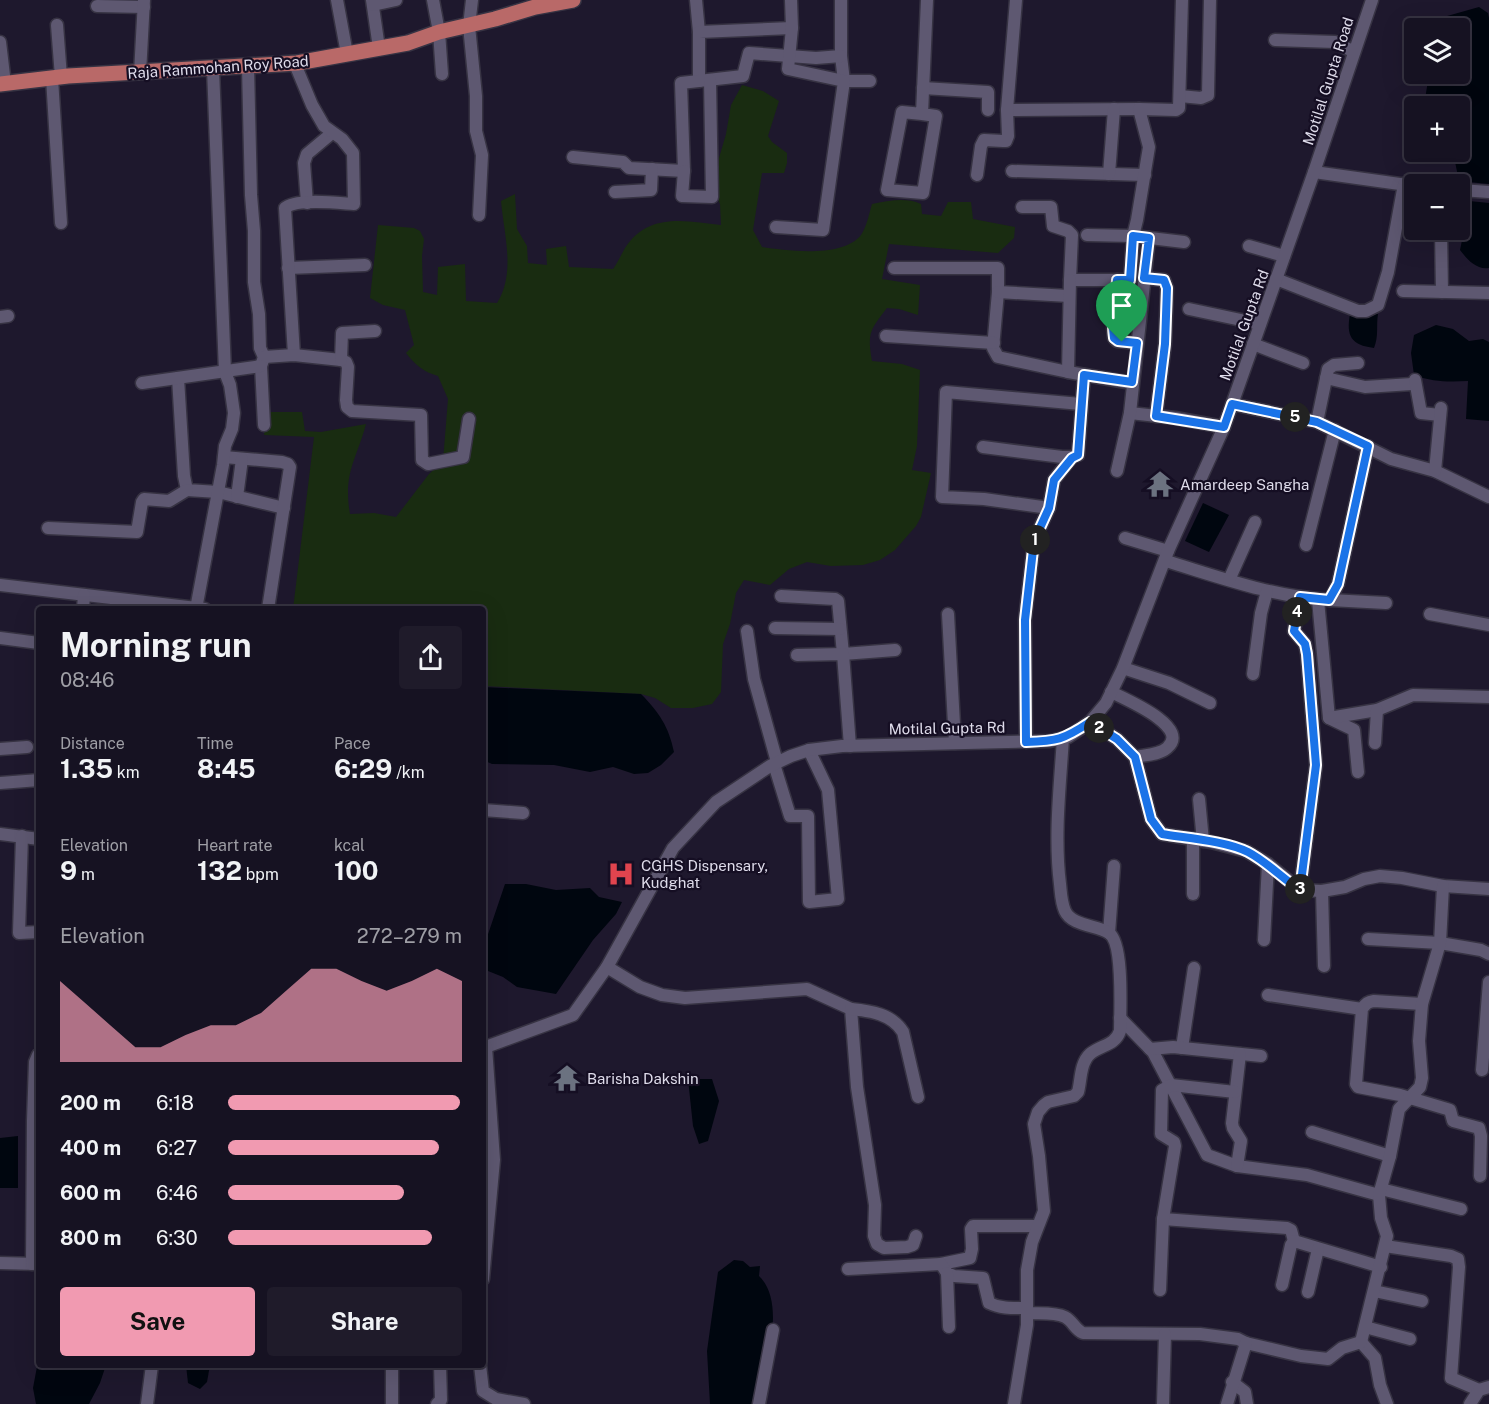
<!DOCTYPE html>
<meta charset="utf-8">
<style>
body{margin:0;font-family:"Public Sans",sans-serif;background:#1f1b2a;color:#f1f3f6;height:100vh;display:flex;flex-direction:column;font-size:22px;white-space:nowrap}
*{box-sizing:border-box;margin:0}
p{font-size:20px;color:#9e9ea5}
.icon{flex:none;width:33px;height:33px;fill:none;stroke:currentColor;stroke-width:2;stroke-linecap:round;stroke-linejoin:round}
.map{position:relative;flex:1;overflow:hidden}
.sheet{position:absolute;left:36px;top:606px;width:450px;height:762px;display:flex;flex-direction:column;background:#161222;border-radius:6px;box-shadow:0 6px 24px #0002,0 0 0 2px #353240}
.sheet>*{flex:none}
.fabs{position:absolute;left:1404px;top:18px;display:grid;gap:12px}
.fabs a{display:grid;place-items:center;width:66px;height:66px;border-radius:6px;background:#161222;box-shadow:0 6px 24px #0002,0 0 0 2px #353240;font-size:30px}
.pin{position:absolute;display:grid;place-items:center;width:51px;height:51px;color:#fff;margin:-62px -26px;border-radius:50% 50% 50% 0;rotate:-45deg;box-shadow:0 0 6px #0007}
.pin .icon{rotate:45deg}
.km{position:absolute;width:30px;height:30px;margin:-15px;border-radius:50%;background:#222;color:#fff;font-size:16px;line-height:30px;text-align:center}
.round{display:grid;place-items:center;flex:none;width:63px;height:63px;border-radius:6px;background:#1f1b2a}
.headline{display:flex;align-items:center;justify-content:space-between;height:102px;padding:0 24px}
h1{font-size:33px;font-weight:700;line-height:45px}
.metrics{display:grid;grid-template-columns:repeat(3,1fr);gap:9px;height:102px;padding:6px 24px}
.metrics div{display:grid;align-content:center}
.metrics b{font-size:26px;font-weight:700}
.metrics small{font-size:16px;font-weight:400}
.metrics p{font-size:16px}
.chart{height:168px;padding:12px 24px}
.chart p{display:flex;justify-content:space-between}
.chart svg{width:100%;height:108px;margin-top:6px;fill:#f19ab1;opacity:.7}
.button{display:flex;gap:12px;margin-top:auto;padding:12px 24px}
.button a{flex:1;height:69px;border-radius:6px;background:#f19ab1;color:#111;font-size:24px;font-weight:700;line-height:69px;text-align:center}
.button a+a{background:#1f1b2a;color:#f1f3f6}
ul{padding:0 24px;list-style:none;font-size:20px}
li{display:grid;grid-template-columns:96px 72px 1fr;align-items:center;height:45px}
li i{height:15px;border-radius:8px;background:#f19ab1}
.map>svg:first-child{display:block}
.green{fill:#192c11}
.water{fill:#00060f}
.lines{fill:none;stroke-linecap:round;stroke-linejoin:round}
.minor-casing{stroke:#373343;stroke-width:15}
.major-casing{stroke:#373343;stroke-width:18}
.minor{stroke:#5e5871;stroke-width:12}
.major{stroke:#b96968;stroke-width:15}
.route-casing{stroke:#fff;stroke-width:12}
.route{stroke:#1a73e8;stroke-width:8}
.labels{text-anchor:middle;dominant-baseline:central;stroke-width:4.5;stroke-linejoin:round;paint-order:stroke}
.street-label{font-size:15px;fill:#dedbea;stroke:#150e23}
.poi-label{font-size:15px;fill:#dedbea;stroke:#150e23;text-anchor:start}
</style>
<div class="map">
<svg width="1489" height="1404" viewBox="0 0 1489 1404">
<rect width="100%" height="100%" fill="#1e182d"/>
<!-- green -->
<path class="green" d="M742 85 763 91 779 101 768 136 772 142 787 153V163L784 173H762L753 230 762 247C788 251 843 258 861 235 867 226 869 214 872 204 889 201 905 197 921 204L922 214 941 216 948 202H971L973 219 1015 227 1014 238 998 253 889 244 882 279 920 285 918 315 899 309 887 308C870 330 867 333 872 361L902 364 920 370 917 446 912 470 931 473 921 517 916 526 895 550 880 560 863 565 831 566 807 562 789 569 770 585 744 580 736 593 730 624 723 644 721 692 712 704 693 708H671L655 698 641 694 483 686V609H293L314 437 264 435 267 412H302L305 431 321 432 366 424C356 461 343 473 350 514L374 513 396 517 429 474 443 461 448 399 438 376C424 372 415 365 406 353L414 345 405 310 383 305 370 298 378 225 414 228 420 231 424 239 422 256 423 292 437 295 438 267 465 264 466 301 497 303C516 273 504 235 501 201L515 194 517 229 527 246 528 263 547 265 546 249 566 246 569 267 613 269C618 262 621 255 625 248 648 212 686 221 721 225L720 204 715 193 719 158 726 134 731 105Z"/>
<!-- water -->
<g class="water">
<polygon points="1479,7 1488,13 1489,18 1489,184 1459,181 1453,152 1460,152 1460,106 1424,106 1429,74 1460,74 1460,28 1432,28 1433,20"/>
<path d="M1469 201 1489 203V268C1476 270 1467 259 1460 250L1466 221 1461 209Z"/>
<path d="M1350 314H1378C1376 326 1379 336 1374 348 1351 345 1346 336 1350 314Z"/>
<path d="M1436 325 1453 329 1469 341 1483 339 1489 342V421L1466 419 1468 381C1448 382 1433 382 1414 375L1411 353 1414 335Z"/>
<polygon points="1203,503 1229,515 1209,552 1185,541"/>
<path d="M483 687 641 694C659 712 669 727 674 752L661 765 648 773 634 774 613 767 590 772 554 765 492 764 483 760Z"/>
<polygon points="505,884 526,884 556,890 590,888 599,897 622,902 616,914 593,940 556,994 517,987 503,977 483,969 483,949"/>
<polygon points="688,1079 712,1079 719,1101 708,1141 699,1144 693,1126"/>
<polygon points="18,1136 18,1188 0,1188 0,1138"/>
<path d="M734 1260 743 1261 750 1267 760 1266 759 1276C788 1304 764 1370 757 1404H710L707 1351 718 1272Z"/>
<polygon points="39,1356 39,1365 106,1365 100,1383 89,1404 36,1404 33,1388"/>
<polygon points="186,1365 210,1365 207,1382 200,1389 188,1383"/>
</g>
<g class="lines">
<defs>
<g id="minor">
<polyline points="337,0 347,54"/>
<polyline points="372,0 379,48"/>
<polyline points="433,0 439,32 442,74"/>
<polyline points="472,0 469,26 476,96 476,131 482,155 479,215"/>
<polyline points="696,0 699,32"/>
<polyline points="841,0 841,56 844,81 870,81"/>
<polyline points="373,5 396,0"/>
<polyline points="97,6 144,7"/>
<polyline points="57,25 61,77"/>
<polyline points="1275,40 1335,42 1354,52"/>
<polyline points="0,42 5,84"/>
<polyline points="248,67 251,195 254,231 254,282 259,314 260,348 264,357 261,366 264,425"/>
<polyline points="140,73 144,0"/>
<polyline points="52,78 61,223"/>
<polyline points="699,81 699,32 792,28"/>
<polyline points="923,88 988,92 988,110"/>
<polyline points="1180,96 1201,98 1208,95 1210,0"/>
<polyline points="1007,110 1139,109"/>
<polyline points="922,114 936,116 923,193 887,190 902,112 922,114 927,0"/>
<polyline points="573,157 623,162 629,168 684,171 681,83 743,76 749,53 816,58 841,56"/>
<polyline points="684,171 682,196 712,197 710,80"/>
<polyline points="1012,171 1145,175"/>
<polyline points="1314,172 1414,186"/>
<polyline points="1109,174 1114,109"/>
<polyline points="977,175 981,146 984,140 1003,141 1006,141 1008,136 1007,110 1016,0"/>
<polyline points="1460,190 1489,192"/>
<polyline points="615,192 651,190 652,169"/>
<polyline points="307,203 304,163 307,154 332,133"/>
<polyline points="1022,207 1051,207 1053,226 1068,231 1072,235 1070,280 1130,280 1133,236 1184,242"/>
<polyline points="776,227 823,230 844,81 788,69 792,28 791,0"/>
<polyline points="1441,230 1442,292"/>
<polyline points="1087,235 1133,236 1137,220 1149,147 1139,109 1176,110 1179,108 1182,0"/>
<polyline points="1249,246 1284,256"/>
<polyline points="288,268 365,265"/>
<polyline points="894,268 998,268 998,292 993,348 998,357 1068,372 1132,383"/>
<polyline points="1144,278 1164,280 1167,288 1165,344 1156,416"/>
<polyline points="1276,279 1358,311 1366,311 1378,305 1388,272 1404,184"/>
<polyline points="1117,280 1113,328 1114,338 1117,341 1137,343"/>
<polyline points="1403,291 1489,293"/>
<polyline points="998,292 1069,296"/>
<polyline points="1189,309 1260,324"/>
<polyline points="0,317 8,316"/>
<polyline points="886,336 994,343"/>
<polyline points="1253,344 1303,363"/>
<path d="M294 355 285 208C296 198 338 203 354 204L353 153 342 139 324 126 312 105 295 64"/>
<polyline points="264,357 294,355 341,360 346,362 348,367 346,400 347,407 352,411 421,415 422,460 428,464 463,457 469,419"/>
<polyline points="341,360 342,333 375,331"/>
<polyline points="1068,372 1070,280"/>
<polyline points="178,378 184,476 187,490 218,492 284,508"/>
<polyline points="1326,378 1365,387 1412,384"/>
<polyline points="1415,380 1421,413 1440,415"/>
<polyline points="142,383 261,366"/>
<polyline points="1232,404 1317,422 1391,459 1435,471 1489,497"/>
<polyline points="1130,413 1175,418 1224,427"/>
<polyline points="1317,422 1328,369 1334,365 1358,363"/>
<polyline points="983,447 1062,457 1072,457 1078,455 1084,375"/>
<polyline points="224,457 282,462 288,464 290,467 268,609"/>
<polyline points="1117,471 1130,413 1149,238"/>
<polyline points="1435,471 1441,408"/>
<polyline points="237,497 242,459"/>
<polyline points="1049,508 984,499 942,497 946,392 1081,404"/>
<polyline points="48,528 137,532 142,502 144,499 169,501 187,490"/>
<polyline points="1125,538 1168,551"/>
<polyline points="1306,545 1335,430"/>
<path d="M1166 561C1219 577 1273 597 1330 600L1338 584 1368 446"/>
<polyline points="1229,580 1255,522"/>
<polyline points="0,585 205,609"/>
<polyline points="781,596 835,599 838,601 843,654 895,650"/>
<polyline points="1318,600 1329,718 1354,730 1358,772"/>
<polyline points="1330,600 1386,603"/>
<polyline points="83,609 84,595"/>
<polyline points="196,609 223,465 225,446 232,429 234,413 230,385 225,372 213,69"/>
<polyline points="948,614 955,743"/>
<polyline points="1430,614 1489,625"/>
<polyline points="775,628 840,629"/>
<polyline points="747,631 754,679 777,762"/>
<polyline points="0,638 39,643"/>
<polyline points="797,655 843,654 850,746"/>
<polyline points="1123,668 1169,683 1210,703"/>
<polyline points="1253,674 1261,613 1267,591"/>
<path d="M1111 692C1125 699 1192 727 1167 748 1159 755 1144 755 1135 757"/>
<polyline points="1329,718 1377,710 1413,695 1489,697"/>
<polyline points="1090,722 1117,739 1135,757 1151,819 1162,834 1211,842 1246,851 1268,864 1300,890 1322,891 1345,887 1364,879 1380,876 1402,878 1443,886 1489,889"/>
<polyline points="1026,742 1025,619 1034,541 1049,508 1054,480 1072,457"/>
<polyline points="1375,743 1377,710"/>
<polyline points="0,749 27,747"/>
<polyline points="774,764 790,816 808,816 809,902 838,899 828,790 809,750"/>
<polyline points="0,783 39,780"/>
<polyline points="1199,799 1203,841"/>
<polyline points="483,810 523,813"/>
<polyline points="0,834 39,839"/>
<polyline points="22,836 19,933 39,932"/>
<polyline points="1300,890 1316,765 1307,654 1305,644 1294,631 1300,597"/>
<polyline points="1322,891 1324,966"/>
<polyline points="1193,894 1193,839"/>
<polyline points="1109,933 1114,866"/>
<polyline points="1368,939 1440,943 1481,950 1489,954"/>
<polyline points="1264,940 1268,864"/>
<polyline points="607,967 640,987 662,995 685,998 807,989 851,1009 857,1087 875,1205 874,1236 877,1244 884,1248 907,1247 913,1245 916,1236"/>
<polyline points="1268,995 1362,1009"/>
<path d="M1422 1004 1374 1001C1368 1002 1366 1003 1362 1009L1356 1084 1358 1087 1400 1095 1447 1109 1450 1110 1453 1121 1479 1128 1481 1136 1480 1176"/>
<path d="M851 1009C871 1011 892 1014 903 1032L918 1097"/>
<polyline points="1120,1018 1153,1052 1207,1155 1237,1166 1307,1175 1379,1195"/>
<polyline points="483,1048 573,1015 607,967 673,848 716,802 770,766 791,756 809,750 842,746 1050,741 1068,737 1090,722 1106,703 1123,668 1168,551 1224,427 1314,172 1372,0"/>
<polyline points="1182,1048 1194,968"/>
<polyline points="1150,1049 1173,1047 1261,1056"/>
<polyline points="1482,1070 1489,982"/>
<polyline points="1312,1132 1390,1156"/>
<polyline points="1237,1166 1241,1141 1233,1128 1232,1123 1240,1054"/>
<polyline points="1381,1189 1461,1209"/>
<polyline points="1163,1219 1287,1228 1291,1230 1294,1241"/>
<polyline points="1385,1246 1451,1256 1458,1259 1459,1267 1451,1378 1479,1390"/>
<polyline points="0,1263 38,1264"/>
<polyline points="32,1264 33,1121 35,1062 38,1055"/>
<polyline points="941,1264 970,1258 972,1249 971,1229 973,1226 1037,1226"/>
<path d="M848 1269 941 1264 947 1273 954 1276 983 1278 989 1303C1001 1309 1014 1308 1027 1308"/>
<polyline points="947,1273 949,1327"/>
<polyline points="483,1279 494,1160 486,1047"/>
<polyline points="1282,1285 1291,1245 1294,1241 1381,1267"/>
<polyline points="1160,1290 1163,1219 1175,1146 1174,1142 1161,1134 1162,1090 1171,1085 1235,1092"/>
<polyline points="1374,1291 1422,1301"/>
<polyline points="1308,1292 1318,1249"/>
<path d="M1027 1313C1038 1314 1055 1312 1065 1317 1073 1321 1075 1330 1083 1333L1200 1334 1238 1339 1246 1343 1301 1356 1328 1359 1342 1348 1361 1342 1375 1358 1380 1385 1387 1404"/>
<polyline points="1365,1327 1410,1339"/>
<polyline points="1361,1342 1387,1236 1381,1218 1379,1195 1390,1156 1399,1109 1420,1087 1422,1078 1419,1041 1422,1004 1440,943 1443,886"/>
<polyline points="480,1365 483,1391 496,1399 524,1404"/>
<polyline points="1232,1382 1245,1392 1247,1404"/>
<polyline points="147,1404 152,1365"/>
<polyline points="392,1404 392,1365"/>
<polyline points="437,1404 441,1400 440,1365"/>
<polyline points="759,1404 773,1330"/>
<path d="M1014 1404 1027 1325V1270L1032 1242 1044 1211 1039 1156 1034 1124 1038 1112 1044 1105 1048 1102 1074 1096 1078 1092C1081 1081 1080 1063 1090 1054 1100 1045 1115 1046 1120 1031 1120 1013 1124 943 1109 933 1096 925 1072 926 1065 911 1061 902 1061 893 1060 884 1054 836 1060 786 1063 738"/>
<polyline points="1163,1404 1165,1334"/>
<polyline points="1227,1404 1246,1343"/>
<polyline points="1470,1404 1479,1390 1489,1387"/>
</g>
<polyline id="major" points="0,84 68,76 297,63 408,43 439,32 495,19 535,7 573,0"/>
</defs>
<!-- minor casing -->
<use href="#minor" class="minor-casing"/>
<!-- major casing -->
<use href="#major" class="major-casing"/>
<!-- minor -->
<use href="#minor" class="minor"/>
<!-- major -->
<use href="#major" class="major"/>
</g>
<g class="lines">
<defs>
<path id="route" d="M1133 236 1149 238 1144 278 1164 280 1167 288 1165 344 1156 416 1224 427 1232 404 1317 422 1368 446 1338 584 1329 600 1300 597 1294 631 1305 644 1307 654 1316 765 1300 890C1282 878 1267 862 1248 852 1226 841 1186 838 1162 834L1151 819 1135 757 1117 739 1090 722C1063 740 1057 741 1026 742L1025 620 1034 541 1049 508 1054 480 1072 458 1078 455 1084 375 1132 382 1137 343 1118 341 1114 338 1113 328 1117 280H1130Z"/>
</defs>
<!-- route casing -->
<use href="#route" class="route-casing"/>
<!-- route -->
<use href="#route" class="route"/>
</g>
<!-- icons -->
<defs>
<symbol id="temple-bare" viewBox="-9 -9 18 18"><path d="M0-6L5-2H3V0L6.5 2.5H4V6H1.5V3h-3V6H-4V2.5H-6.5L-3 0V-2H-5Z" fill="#6b7280" stroke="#150e23" stroke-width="2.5" paint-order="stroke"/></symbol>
<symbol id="hospital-bare" viewBox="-9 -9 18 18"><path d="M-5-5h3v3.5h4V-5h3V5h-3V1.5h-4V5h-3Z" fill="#e0444e" stroke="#150e23" stroke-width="2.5" paint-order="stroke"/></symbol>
</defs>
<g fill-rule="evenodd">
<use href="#temple-bare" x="1141" y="465" width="38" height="38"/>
<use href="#hospital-bare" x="602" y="855" width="38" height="38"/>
<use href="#temple-bare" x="548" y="1059" width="38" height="38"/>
</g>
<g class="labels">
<!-- street labels -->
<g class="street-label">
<text transform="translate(218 67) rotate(-4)">Raja Rammohan Roy Road</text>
<text transform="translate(1328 81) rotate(-72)">Motilal Gupta Road</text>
<text transform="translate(1244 325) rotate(-70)">Motilal Gupta Rd</text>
<text transform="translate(947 728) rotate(-1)">Motilal Gupta Rd</text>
</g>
<!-- poi labels -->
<g class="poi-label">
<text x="1180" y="484">Amardeep Sangha</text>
<text x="641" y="865">CGHS Dispensary,<tspan x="641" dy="17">Kudghat</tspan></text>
<text x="587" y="1078">Barisha Dakshin</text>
</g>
</g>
</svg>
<div class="fabs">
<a><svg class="icon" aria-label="layers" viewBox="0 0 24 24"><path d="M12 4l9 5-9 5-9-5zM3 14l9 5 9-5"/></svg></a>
<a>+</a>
<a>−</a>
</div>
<div class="pin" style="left:1122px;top:342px;background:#1e9e55"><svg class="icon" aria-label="arrive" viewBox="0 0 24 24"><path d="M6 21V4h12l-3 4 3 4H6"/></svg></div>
<b class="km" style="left:1035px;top:540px">1</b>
<b class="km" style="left:1099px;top:728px">2</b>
<b class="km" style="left:1300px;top:889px">3</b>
<b class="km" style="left:1297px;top:612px">4</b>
<b class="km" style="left:1295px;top:417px">5</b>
<section class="sheet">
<div class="headline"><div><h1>Morning run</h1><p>08:46</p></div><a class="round"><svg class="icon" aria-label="share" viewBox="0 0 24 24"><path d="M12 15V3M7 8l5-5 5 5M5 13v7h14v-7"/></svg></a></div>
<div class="metrics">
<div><p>Distance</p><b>1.35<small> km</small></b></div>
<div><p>Time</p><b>8:45</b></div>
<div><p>Pace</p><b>6:29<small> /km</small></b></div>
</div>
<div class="metrics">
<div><p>Elevation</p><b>9<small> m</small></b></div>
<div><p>Heart rate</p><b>132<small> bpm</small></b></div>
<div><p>kcal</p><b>100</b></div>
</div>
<div class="chart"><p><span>Elevation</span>272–279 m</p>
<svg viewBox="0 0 160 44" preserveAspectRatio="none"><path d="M0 44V11L10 20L20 29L30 38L40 38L50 33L60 29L70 29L80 24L90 15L100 6L110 6L120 11L130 15L140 11L150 6L160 11V44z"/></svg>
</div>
<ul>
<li><b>200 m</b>6:18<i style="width:99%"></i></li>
<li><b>400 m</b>6:27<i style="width:90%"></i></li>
<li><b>600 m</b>6:46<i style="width:75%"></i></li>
<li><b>800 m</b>6:30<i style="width:87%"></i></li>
</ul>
<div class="button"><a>Save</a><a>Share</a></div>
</section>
</div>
